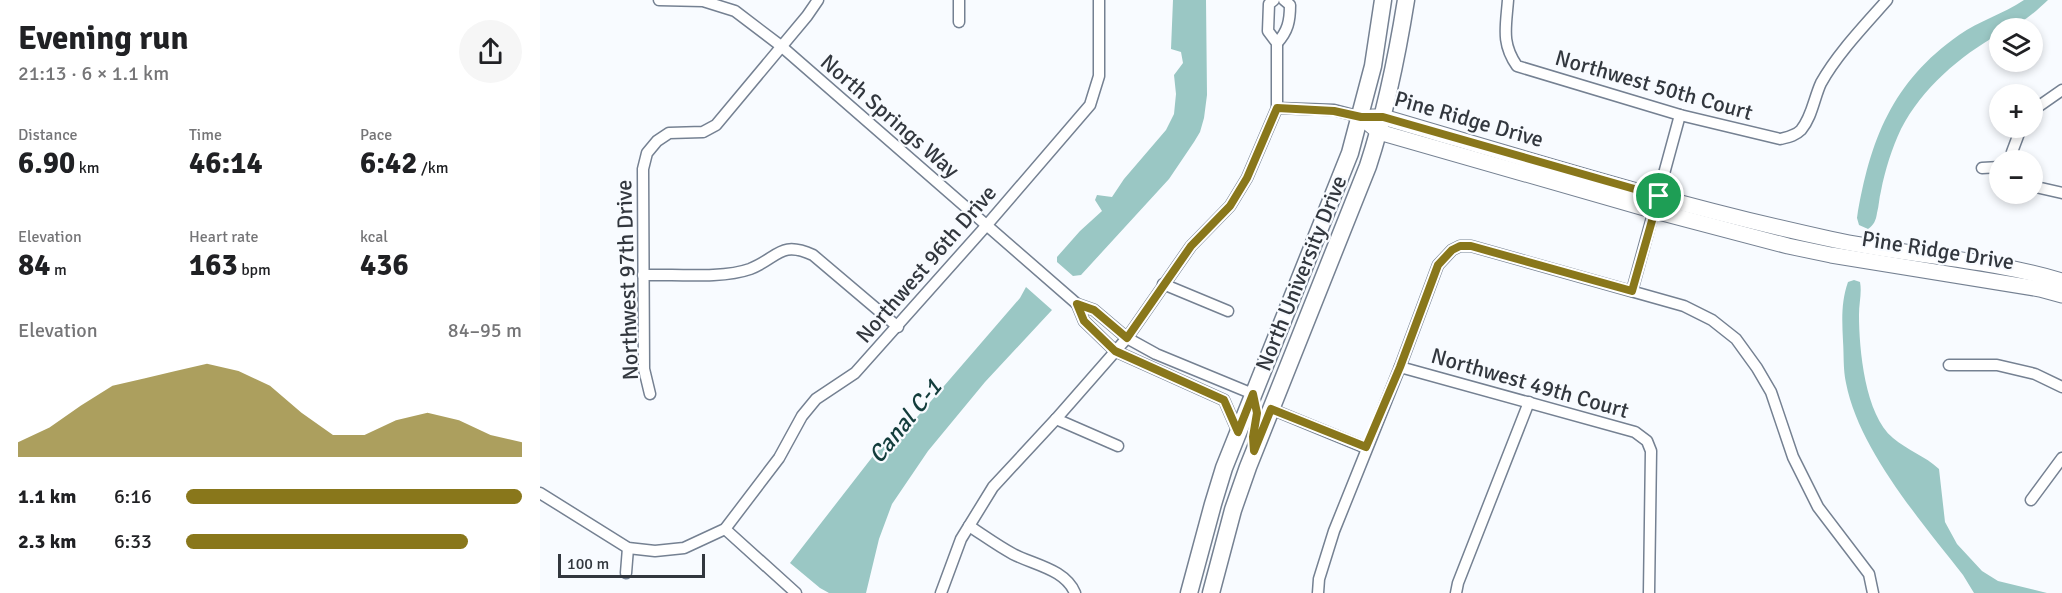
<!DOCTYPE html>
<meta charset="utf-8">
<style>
body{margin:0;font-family:Signika,sans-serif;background:#f6f6f6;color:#202124;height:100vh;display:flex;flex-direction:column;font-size:22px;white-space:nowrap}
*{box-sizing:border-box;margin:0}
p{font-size:20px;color:#757577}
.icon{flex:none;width:33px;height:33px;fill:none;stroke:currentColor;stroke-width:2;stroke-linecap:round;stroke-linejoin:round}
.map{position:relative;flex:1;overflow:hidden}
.panel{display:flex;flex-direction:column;background:#fff;width:540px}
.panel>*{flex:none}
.buttons{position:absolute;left:1449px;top:18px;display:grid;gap:12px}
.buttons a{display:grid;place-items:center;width:54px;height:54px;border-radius:50%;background:#fff;box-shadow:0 3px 9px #0003;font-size:30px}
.scale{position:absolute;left:18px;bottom:15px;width:147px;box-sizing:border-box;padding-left:6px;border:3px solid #32373e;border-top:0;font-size:16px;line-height:21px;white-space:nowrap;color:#32373e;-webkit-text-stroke:4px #f8fbff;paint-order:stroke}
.pin{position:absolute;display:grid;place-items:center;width:51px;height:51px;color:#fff;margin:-26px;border:3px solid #fff;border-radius:50%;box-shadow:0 2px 6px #0007}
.round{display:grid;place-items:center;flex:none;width:63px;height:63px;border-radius:32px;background:#f6f6f6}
.summary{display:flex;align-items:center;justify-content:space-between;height:102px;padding:0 18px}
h1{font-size:33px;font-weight:800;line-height:45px}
.stats{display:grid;grid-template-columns:repeat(3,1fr);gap:9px;height:102px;padding:6px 18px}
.stats div{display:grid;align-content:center}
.stats b{font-size:30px;font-weight:800}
.stats small{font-size:16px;font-weight:400}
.stats p{font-size:16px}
.chart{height:168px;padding:12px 18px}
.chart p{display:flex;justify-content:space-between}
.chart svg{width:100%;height:108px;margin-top:6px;fill:#89771b;opacity:.7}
ul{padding:0 18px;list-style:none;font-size:20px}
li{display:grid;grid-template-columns:96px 72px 1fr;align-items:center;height:45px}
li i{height:15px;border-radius:8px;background:#89771b}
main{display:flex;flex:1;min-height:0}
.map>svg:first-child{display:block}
.water{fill:#9ac7c4}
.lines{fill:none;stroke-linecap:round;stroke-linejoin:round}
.street-casing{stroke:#758192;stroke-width:13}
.secondary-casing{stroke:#758192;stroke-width:17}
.primary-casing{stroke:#758192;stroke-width:19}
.street{stroke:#fff;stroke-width:10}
.secondary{stroke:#fff;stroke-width:15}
.primary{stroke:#fff;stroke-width:16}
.route-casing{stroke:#fff;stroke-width:12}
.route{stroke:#89771b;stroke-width:8}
.labels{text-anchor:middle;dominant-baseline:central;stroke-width:4.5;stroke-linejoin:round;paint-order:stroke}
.street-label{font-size:22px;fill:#32373e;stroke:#f8fbff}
.water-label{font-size:24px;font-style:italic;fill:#133d3c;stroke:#f8fbff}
</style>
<main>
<section class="panel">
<div class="summary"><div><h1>Evening run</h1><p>21:13 · 6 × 1.1 km</p></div><a class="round"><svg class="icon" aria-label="share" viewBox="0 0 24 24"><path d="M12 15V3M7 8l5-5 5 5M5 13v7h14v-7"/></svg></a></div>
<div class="stats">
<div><p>Distance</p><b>6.90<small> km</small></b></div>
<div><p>Time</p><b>46:14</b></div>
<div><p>Pace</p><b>6:42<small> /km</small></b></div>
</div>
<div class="stats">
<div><p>Elevation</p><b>84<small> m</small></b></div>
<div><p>Heart rate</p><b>163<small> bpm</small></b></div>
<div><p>kcal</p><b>436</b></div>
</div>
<div class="chart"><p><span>Elevation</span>84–95 m</p>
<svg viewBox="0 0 160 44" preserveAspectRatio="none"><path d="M0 44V38L10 32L20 23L30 15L40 12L50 9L60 6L70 9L80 15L90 26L100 35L110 35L120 29L130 26L140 29L150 35L160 38V44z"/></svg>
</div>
<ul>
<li><b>1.1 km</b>6:16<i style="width:100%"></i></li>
<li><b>2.3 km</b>6:33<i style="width:84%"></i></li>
</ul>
</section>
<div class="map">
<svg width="1522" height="593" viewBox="0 0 1522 593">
<rect width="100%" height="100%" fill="#f8fbff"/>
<!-- water -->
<g class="water">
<polygon points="633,0 666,0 667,95 664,118 660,132 654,142 629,179 541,275 533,276 517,262 517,257 540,231 562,211 555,200 557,195 572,197 584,179 626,130 634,114 636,94 634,75 643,63 641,52 631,49"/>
<path d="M1484 0H1508C1495 12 1479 28 1460 28L1459 34C1420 56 1382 88 1361 129 1352 148 1345 170 1341 191 1339 198 1339 206 1337 213 1336 220 1334 225 1328 229L1319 225 1317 218C1330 140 1352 82 1419 35 1439 21 1463 14 1484 0Z"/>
<path d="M1314 280 1320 282C1322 293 1319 303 1319 315 1319 349 1325 415 1353 438 1367 450 1385 456 1399 469L1405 522 1417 544 1442 571 1458 581 1507 593H1434L1423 575C1381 521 1319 450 1306 383 1303 369 1304 355 1303 341 1302 320 1301 302 1308 282Z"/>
<polygon points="486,287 512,310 445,382 388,451 352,504 339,539 326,593 289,593 280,588 250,563 337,451 370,425 385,408 480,298"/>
</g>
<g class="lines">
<defs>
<g id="street">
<polyline points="119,0 163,1 195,11 241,46 537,304 554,310 587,338 616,354 713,394"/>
<path d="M968 0C966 27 961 43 977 66L1140 115 1240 139C1248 137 1255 136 1261 130 1272 117 1274 98 1281 83 1297 54 1325 25 1347 0"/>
<polyline points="419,22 419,0"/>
<path d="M737 43C748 31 750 21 750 5L744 0"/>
<polyline points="737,108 794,110 821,117"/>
<polyline points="1492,111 1522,90"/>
<polyline points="1472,160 1472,152 1481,128"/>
<polyline points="1442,168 1460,167"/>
<polyline points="1492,186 1522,193"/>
<path d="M103 275C133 274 182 279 210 269 238 258 240 240 273 255L358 327"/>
<polyline points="623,284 688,311"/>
<polyline points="1092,291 1140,115"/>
<polyline points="537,304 544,321 575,351 684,400 698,432"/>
<polyline points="1409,365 1457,365 1495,374 1522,387"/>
<polyline points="860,367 1095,432 1107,441 1111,451 1109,593"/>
<polyline points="110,394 104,369 103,169 107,153 117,141 129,133 163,132 176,125 267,16 278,0"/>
<polyline points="731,409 826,448"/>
<polyline points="516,419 578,446"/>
<polyline points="0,493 88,548 115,551 144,548 185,529 239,458 262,416 276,399 315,373 446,226 550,105 559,76 559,0"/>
<polyline points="1491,500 1522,458"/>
<path d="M429 526C443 535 458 546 473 554 494 565 525 569 535 593"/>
<polyline points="185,529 256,593"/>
<polyline points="86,573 88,548"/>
<polyline points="401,593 421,539 453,487 516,419 587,338 651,246 690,206 707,178 737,108 737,43 728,31 729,4 734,0"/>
<polyline points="778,593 779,579 794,531 860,367 898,265 912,250 920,246 931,246 1144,306 1172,320 1196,339 1217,368 1231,392 1253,457 1278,507 1329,574 1333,593"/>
<polyline points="916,593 918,583 989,402"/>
</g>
<g id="secondary">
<polyline points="821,117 839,132 1115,211 1248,246 1291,255 1500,289 1522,295"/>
<path d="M832 117H843C990 160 1140 207 1290 239 1367 256 1446 258 1522 281"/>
</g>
<g id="primary">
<polyline points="649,593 673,504 684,468 810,153 833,66 843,0"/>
<path d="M671 593 693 510 708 467 828 166C846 111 857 56 866 0"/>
</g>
</defs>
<!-- street casing -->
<use href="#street" class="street-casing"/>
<!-- secondary casing -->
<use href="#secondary" class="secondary-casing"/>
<!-- primary casing -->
<use href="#primary" class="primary-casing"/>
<!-- street -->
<use href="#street" class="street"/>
<!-- secondary -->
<use href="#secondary" class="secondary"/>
<!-- primary -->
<use href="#primary" class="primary"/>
</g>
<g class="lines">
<defs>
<polygon id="route" points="737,108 794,111 821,117 843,117 1119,196 1092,291 931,246 920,246 912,250 898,265 860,367 826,447 731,409 714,451 713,437 717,413 713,394 698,432 684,400 575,351 544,321 537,304 554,310 587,338 651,246 690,206 707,178"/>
</defs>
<!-- route casing -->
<use href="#route" class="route-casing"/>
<!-- route -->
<use href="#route" class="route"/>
</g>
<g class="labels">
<!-- street labels -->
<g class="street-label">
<text transform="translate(1114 85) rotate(16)">Northwest 50th Court</text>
<text transform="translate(350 116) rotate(41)">North Springs Way</text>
<text transform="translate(929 119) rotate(16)">Pine Ridge Drive</text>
<text transform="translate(1398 250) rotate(9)">Pine Ridge Drive</text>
<text transform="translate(386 264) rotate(-49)">Northwest 96th Drive</text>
<text transform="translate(761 273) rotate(-68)">North University Drive</text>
<text transform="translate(87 280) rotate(-92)">Northwest 97th Drive</text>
<text transform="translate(990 383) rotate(16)">Northwest 49th Court</text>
</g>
<!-- water labels -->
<g class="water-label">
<text transform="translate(365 421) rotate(-51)">Canal C-1</text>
</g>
</g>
</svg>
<div class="buttons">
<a><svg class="icon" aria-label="layers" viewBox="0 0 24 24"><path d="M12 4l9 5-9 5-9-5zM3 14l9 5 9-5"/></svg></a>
<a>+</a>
<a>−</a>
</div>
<div class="scale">100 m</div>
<div class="pin" style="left:1119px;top:196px;background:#1e9e55"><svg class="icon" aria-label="arrive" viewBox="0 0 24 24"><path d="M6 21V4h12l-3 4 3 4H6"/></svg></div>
</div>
</main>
